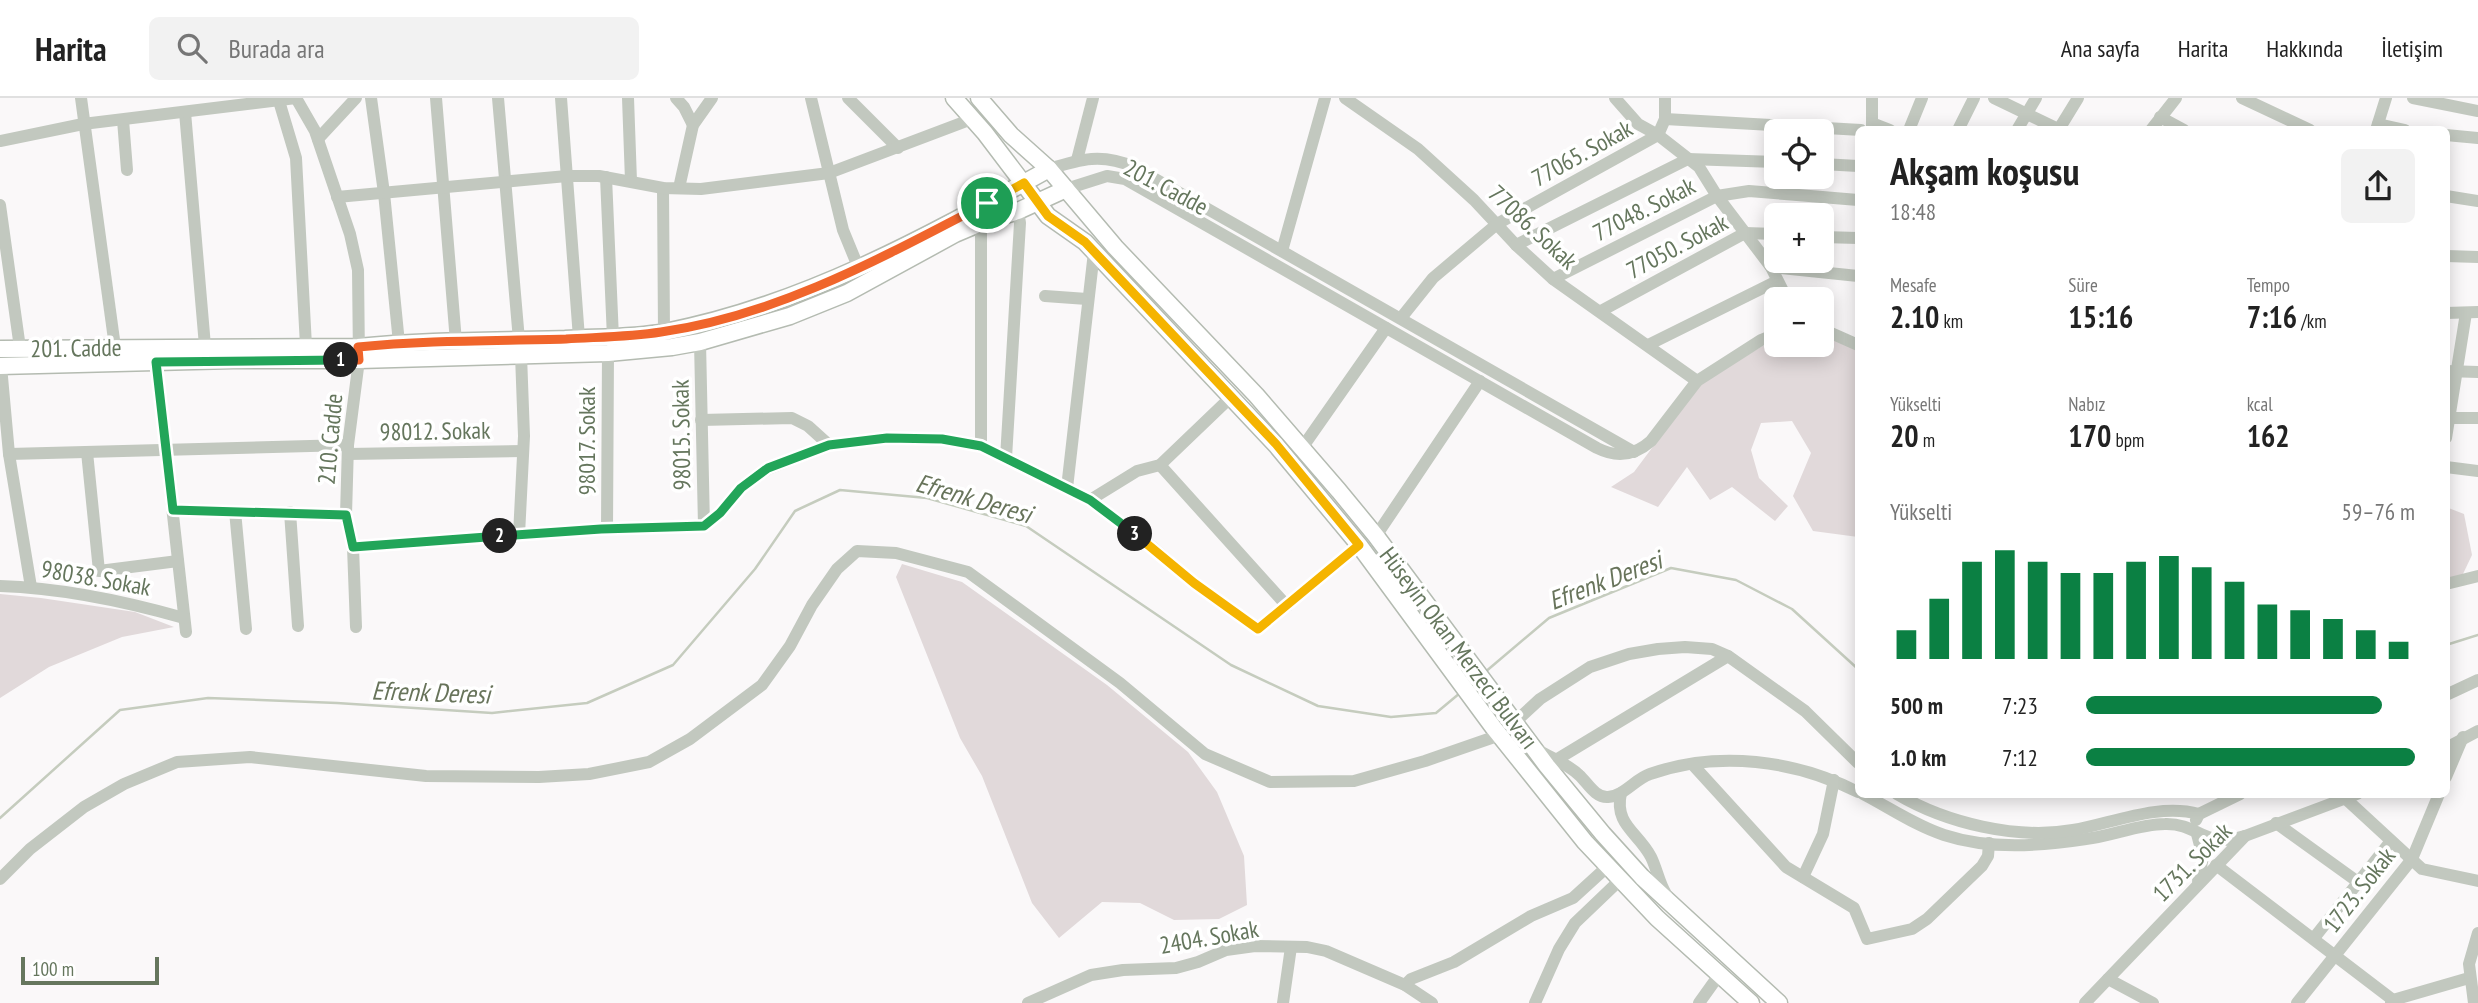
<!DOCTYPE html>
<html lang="tr">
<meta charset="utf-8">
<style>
body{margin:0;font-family:"PT Sans Narrow",sans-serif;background:#f2f2f2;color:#222;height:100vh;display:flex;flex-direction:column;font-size:26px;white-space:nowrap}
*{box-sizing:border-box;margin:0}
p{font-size:23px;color:#767676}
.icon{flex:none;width:38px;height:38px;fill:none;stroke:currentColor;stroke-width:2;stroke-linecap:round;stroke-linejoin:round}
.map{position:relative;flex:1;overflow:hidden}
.panel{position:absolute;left:1855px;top:28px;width:595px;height:672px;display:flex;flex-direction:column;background:#fff;border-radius:10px;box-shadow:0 4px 18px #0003}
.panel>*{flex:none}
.controls{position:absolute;left:1764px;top:21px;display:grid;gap:14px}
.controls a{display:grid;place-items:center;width:70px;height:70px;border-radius:10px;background:#fff;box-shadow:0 4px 18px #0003;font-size:35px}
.scale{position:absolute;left:21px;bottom:18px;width:138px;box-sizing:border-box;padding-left:7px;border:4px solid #65765d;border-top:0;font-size:19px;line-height:24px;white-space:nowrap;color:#65765d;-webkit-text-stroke:5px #fff;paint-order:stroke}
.pin{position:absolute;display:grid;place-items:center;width:60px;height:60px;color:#fff;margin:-30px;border:4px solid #fff;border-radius:50%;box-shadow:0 2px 7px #0007}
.km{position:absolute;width:35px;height:35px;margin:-18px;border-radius:50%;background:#222;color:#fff;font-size:19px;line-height:35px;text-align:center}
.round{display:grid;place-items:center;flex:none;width:74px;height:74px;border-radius:10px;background:#f2f2f2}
.overview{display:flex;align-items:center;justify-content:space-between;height:119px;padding:0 35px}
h1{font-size:38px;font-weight:600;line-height:52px}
.figures{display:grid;grid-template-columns:repeat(3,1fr);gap:10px;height:119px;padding:7px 35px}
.figures div{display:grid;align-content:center}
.figures b{font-size:30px;font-weight:600}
.figures small{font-size:19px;font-weight:400}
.figures p{font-size:19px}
.chart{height:196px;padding:14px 35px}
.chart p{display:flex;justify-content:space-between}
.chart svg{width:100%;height:126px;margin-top:7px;stroke:#0b8043;stroke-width:6}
ul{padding:0 35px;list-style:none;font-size:23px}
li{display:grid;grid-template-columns:112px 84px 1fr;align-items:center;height:52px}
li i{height:18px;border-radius:9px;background:#0b8043}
header{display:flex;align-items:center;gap:42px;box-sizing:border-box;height:98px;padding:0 35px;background:#fff;border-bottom:2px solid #e0e0e0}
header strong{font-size:33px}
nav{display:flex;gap:38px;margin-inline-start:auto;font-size:24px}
.search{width:490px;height:63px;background:#f2f2f2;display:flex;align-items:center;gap:18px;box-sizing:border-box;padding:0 24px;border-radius:10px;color:#767676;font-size:26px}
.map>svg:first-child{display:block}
.green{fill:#e1d9da}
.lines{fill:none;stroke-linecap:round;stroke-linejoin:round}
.stream{stroke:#c5ccbe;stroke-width:2.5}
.major-casing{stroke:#b4bbb1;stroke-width:19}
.minor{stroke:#c2c8bf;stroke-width:12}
.major{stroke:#fff;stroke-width:16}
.split-1-casing{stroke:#fff;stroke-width:14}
.split-2-casing{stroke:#fff;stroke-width:14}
.split-3-casing{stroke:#fff;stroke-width:14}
.split-4-casing{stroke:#fff;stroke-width:14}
.split-1{stroke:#f0652b;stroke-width:9}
.split-2{stroke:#22a559;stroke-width:9}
.split-3{stroke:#22a559;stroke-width:9}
.split-4{stroke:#f5b400;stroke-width:9}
.labels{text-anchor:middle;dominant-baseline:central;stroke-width:7;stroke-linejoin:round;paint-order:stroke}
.street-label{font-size:24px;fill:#65765d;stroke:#fff}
.water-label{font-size:26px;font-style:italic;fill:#68745b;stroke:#fff}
</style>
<header>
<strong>Harita</strong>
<div class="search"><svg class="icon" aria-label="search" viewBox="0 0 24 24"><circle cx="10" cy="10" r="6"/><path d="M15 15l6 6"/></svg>Burada ara</div>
<nav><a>Ana sayfa</a><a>Harita</a><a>Hakkında</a><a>İletişim</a></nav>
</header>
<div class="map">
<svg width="2478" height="905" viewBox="0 0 2478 905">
<rect width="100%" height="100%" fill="#faf8f9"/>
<!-- green -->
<g class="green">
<polygon points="1822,235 1858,252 1858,439 1813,433 1793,398 1811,355 1792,323 1761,325 1751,352 1759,380 1788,408 1775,423 1732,389 1710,402 1687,369 1658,409 1611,389 1634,374 1696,291 1715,276 1776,240 1776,247 1822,247"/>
<polygon points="2446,409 2464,416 2472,457 2462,478 2446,481"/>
<polygon points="902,466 962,484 1107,587 1188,654 1217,694 1244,758 1247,807 1219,821 1174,822 1140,805 1102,804 1059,840 1032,805 982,678 960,640 896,479"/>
<polygon points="0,496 41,500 135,514 174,529 122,539 49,569 0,600"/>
</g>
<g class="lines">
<!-- stream -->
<g class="stream">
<polyline points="2446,547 2478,537"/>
<polyline points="1484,575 1549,520 1671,470 1736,482 1792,511 1858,571"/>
<polyline points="0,720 120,612 208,600 337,605 492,615 587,605 673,567 755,471 795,413 840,392 927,400 1026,428 1231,567 1318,608 1391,619 1436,615 1460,595"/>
</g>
<defs>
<g id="major">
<polyline points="954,0 985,35 1048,118 1085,144 1276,347 1359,447 1493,629 1585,744 1657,820 1751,905"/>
<polyline points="979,0 1011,37 1049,71 1115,149 1256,297 1339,393 1376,438 1547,668 1603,736 1642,779 1779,905"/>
<path d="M0 251 358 249C427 242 496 243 565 241 598 239 632 240 665 234 804 207 926 139 1049 71"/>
<polyline points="0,268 233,262 359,262 608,255 672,249 700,244 790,218 847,195 955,136 981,125 1018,113 1066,91"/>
</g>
</defs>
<!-- major casing -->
<use href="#major" class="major-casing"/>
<!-- minor -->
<g class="minor">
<polyline points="81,0 115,249"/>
<polyline points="296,0 315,33 350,136 358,172 359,262 348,347 346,417 353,449 356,529"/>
<polyline points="371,0 384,95 399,245"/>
<polyline points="436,0 456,244"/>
<polyline points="498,0 519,242"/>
<polyline points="561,0 579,240"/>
<polyline points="628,0 631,83"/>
<polyline points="676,0 684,9 693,27"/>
<polyline points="811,0 843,132 859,171"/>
<polyline points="848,0 898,50"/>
<polyline points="1345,0 1418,51 1474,102 1516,147 1553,181 1697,283"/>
<polyline points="1615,0 1638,26 1658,37 1699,69 1717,98 1771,169 1787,201"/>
<polyline points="1872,0 1872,32"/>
<polyline points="1994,0 2060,32"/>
<polyline points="2242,0 2310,32"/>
<polyline points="2413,0 2478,13"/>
<polyline points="279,3 296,60 306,248"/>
<polyline points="185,14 205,248"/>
<polyline points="2160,19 2184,32"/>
<polyline points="1665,21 1861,32"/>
<polyline points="123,22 127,72"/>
<polyline points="1872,25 1890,32"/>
<polyline points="2378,26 2405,32"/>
<polyline points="2059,31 2078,0"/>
<polyline points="1909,32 1922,0"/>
<polyline points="1958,32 1974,0"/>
<polyline points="2017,32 2036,0"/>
<polyline points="2151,32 2176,0"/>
<polyline points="2376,32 2386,0"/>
<polyline points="2446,37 2478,40"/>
<polyline points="318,41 356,0"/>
<polyline points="0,43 83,26 296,0"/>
<polyline points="1077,62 1093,0"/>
<polyline points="1822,66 1858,68"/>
<path d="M1049 71C1081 61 1102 55 1134 69L1634 354"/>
<polyline points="606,79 613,240"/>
<polyline points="663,90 664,234"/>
<polyline points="679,90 693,27 712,0"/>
<path d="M1066 91 1107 78 1125 81 1597 350C1617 360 1634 358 1651 343L1697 283 1761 242 1776 236"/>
<polyline points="2446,98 2478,103"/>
<polyline points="337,99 567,78 599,78 663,90 701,91 829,75 972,21"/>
<polyline points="0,107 20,250"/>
<polyline points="1822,139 1858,140"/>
<polyline points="1516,147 1688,61 1776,64"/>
<polyline points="1282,153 1325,0"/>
<polyline points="2446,158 2478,159"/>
<polyline points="1771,169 1858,178"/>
<polyline points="1553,181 1717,98 1749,93 1858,102"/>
<polyline points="1045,198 1087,201"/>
<polyline points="1601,213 1745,135 1776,136"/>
<polyline points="2446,215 2478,214"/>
<polyline points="1401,220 1433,180 1497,126 1658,37 1665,21 1665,0"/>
<polyline points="1822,231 1858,247"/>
<polyline points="700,244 704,428"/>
<polyline points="1648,247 1777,183"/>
<polyline points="156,264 186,534"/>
<polyline points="1,268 9,356 31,489"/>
<polyline points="2446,273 2478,274"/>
<polyline points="2446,320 2478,320"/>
<polyline points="701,322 792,320 808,328 829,347"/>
<polyline points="2446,340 2466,215"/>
<polyline points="981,348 981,125"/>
<polyline points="1302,350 1386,230"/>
<polyline points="87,354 99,473 178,463"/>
<polyline points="9,356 348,347"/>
<polyline points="348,356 523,353"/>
<polyline points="1006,360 1020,125 1018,113"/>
<polyline points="1160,367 1287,508"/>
<polyline points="2446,369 2478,373"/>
<polyline points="1067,390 1094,154"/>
<polyline points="1090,402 1137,373 1160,367 1231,299"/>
<polyline points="173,412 346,417"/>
<polyline points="235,413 246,531"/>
<polyline points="290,414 298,528"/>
<polyline points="607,431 608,255"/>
<polyline points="519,437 524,338 521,257"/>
<polyline points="1376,438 1480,283"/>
<polyline points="353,449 601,431 704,428 720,415 741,390 768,371 829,347 887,340 942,341 981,348 1090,402 1150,447 1194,485 1258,531 1359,447"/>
<polyline points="2446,486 2478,478"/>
<path d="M0 488C63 490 124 503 184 520"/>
<polyline points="2446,597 2478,582"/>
<polyline points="1514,625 1540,601 1590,569 1629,556 1658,551 1685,549 1712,551 1728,558 1805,613 1858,665"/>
<polyline points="2446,650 2478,633"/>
<path d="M1538 652C1551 660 1568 666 1579 677 1587 684 1595 700 1608 699 1624 698 1635 681 1650 676 1718 652 1795 662 1858 694"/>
<polyline points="1556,662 1728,558"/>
<polyline points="1693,667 1786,769 1854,810 1867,841 1912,831 1927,821 1982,768 1988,758 1989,745"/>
<polyline points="2446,679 2463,639"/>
<path d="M1621 695C1614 727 1638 734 1651 759 1657 771 1659 785 1666 796"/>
<path d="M1863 696C1890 710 1916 728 1944 737 1990 752 2040 748 2086 741 2112 738 2139 726 2165 726 2200 725 2203 752 2245 738"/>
<path d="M1897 696C1946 725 2017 742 2073 732 2113 725 2158 705 2199 716"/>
<polyline points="2346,701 2422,771 2478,783"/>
<polyline points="2196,722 2199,716 2240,696"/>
<polyline points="2276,725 2358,784"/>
<polyline points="2197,736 2203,759 2198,783"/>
<polyline points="2216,767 2393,902"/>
<polyline points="1803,779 1823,736 1834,682"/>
<polyline points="0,781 30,751 84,709 124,686 177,664 250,659 426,678 539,679 589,676 649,664 690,641 762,587 790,548 812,507 837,471 857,453 896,455 968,474 1120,585 1205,656 1270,684 1354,683 1425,663 1500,637"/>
<polyline points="2314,840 2391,743"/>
<polyline points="2108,881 2153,905"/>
<polyline points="1405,887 1411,881 1454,864 1531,818 1573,800 1607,769"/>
<polyline points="1028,905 1091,877 1123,872 1176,870 1198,864 1226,852 1255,848 1307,849 1326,853 1405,887 1432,905"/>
<polyline points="1283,905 1291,849"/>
<polyline points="1535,905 1559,851 1575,825 1620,782"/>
<polyline points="1699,905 1719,877"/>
<polyline points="2085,905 2245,738 2357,696"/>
<polyline points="2297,905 2412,761 2439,696"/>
<polyline points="2391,905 2393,902 2469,880"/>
<polyline points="2474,905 2469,866 2478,835"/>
</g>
<!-- major -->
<use href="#major" class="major"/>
</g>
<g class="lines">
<defs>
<path id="split-1" d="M341 262H359L358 249C427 242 496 243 566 241 598 239 629 239 661 234 779 217 883 159 987 105"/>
<polyline id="split-2" points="341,262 156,264 173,412 346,417 353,449 500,438"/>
<polyline id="split-3" points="500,438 601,431 704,428 720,415 741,390 768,370 829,347 887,340 942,341 981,348 1090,402 1135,436"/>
<polyline id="split-4" points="987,105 1024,85 1048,118 1085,144 1276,346 1359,447 1258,531 1194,485 1135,436"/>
</defs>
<!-- split-1 casing -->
<use href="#split-1" class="split-1-casing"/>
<!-- split-2 casing -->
<use href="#split-2" class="split-2-casing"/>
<!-- split-3 casing -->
<use href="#split-3" class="split-3-casing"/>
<!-- split-4 casing -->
<use href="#split-4" class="split-4-casing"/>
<!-- split-1 -->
<use href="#split-1" class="split-1"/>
<!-- split-2 -->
<use href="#split-2" class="split-2"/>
<!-- split-3 -->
<use href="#split-3" class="split-3"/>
<!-- split-4 -->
<use href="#split-4" class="split-4"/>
</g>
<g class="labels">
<!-- street labels -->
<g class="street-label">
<text transform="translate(1582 55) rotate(-29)">77065. Sokak</text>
<text transform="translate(1166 89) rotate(28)">201. Cadde</text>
<text transform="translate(1644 111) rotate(-27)">77048. Sokak</text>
<text transform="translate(1533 129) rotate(43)">77086. Sokak</text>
<text transform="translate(1677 148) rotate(-28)">77050. Sokak</text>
<text transform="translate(76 250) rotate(-1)">201. Cadde</text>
<text transform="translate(435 333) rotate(-1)">98012. Sokak</text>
<text transform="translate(681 337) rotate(-91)">98015. Sokak</text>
<text transform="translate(330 341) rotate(-85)">210. Cadde</text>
<text transform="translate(586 343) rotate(-90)">98017. Sokak</text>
<text transform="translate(96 480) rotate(10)">98038. Sokak</text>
<text transform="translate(1459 550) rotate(53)">Hüseyin Okan Merzeci Bulvarı</text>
<text transform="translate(2192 764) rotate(-45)">1731. Sokak</text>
<text transform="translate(2359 792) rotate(-52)">1723. Sokak</text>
<text transform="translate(1209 839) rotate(-10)">2404. Sokak</text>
</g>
<!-- water labels -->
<g class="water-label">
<text transform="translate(974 400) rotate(16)">Efrenk Deresi</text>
<text transform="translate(1605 482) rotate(-21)">Efrenk Deresi</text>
<text transform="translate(431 594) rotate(2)">Efrenk Deresi</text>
</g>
</g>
</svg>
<div class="controls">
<a><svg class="icon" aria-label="locate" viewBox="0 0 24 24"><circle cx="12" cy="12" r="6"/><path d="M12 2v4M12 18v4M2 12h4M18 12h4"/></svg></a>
<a>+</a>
<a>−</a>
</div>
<div class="scale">100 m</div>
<div class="pin" style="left:987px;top:105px;background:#1e9e55"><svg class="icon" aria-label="arrive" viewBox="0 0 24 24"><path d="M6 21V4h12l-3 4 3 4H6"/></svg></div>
<b class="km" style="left:341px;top:262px">1</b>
<b class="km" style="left:500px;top:438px">2</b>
<b class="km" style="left:1135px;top:436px">3</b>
<section class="panel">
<div class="overview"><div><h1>Akşam koşusu</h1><p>18:48</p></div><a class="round"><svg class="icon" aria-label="share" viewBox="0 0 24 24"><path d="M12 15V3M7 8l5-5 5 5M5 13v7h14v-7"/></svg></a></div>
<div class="figures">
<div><p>Mesafe</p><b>2.10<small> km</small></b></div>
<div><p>Süre</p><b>15:16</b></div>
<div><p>Tempo</p><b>7:16<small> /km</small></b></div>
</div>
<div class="figures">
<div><p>Yükselti</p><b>20<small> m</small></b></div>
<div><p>Nabız</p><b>170<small> bpm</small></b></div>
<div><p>kcal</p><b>162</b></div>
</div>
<div class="chart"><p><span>Yükselti</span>59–76 m</p>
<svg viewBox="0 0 160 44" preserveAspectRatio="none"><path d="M5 44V34M15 44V23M25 44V10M35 44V6M45 44V10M55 44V14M65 44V14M75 44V10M85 44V8M95 44V12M105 44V17M115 44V25M125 44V27M135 44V30M145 44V34M155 44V38"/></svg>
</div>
<ul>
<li><b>500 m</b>7:23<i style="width:90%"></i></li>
<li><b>1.0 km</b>7:12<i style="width:100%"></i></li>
</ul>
</section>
</div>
